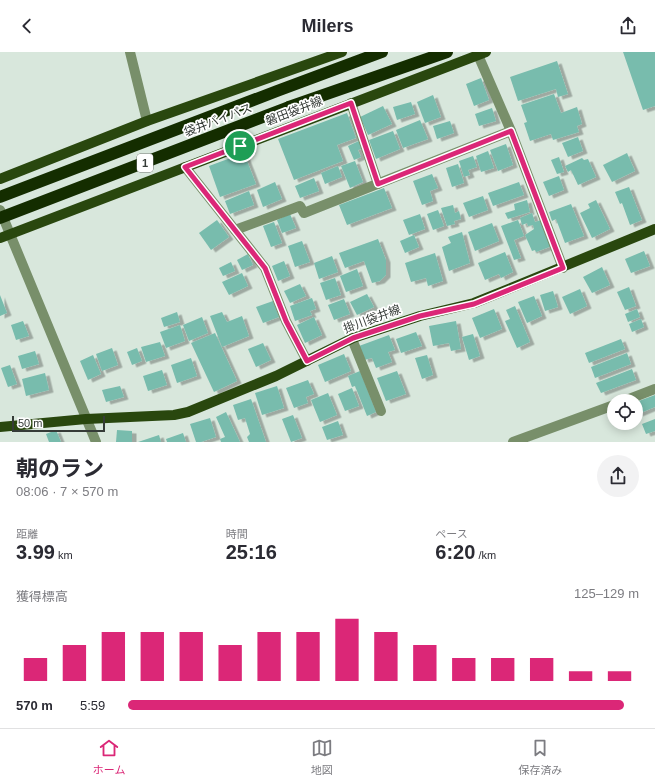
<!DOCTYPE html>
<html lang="ja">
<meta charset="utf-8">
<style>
body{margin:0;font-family:Helvetica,"Noto Sans JP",sans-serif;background:#f2f2f3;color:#2b2b33;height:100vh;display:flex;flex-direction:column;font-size:15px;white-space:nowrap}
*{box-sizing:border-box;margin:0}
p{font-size:13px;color:#7c7c81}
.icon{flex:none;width:22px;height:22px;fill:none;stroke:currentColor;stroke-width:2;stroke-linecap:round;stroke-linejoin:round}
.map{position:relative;height:390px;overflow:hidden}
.details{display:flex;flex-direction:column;background:#fff;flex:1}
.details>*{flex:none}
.buttons{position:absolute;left:607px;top:342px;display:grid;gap:8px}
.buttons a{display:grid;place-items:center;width:36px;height:36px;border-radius:50%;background:#fff;box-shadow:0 2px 10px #0003;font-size:20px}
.scale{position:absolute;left:12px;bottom:10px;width:93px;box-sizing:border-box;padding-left:4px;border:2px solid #353b37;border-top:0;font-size:11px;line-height:14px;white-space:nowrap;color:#353b37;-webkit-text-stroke:3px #fff;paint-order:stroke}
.pin{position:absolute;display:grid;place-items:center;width:34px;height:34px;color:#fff;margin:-17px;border:2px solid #fff;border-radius:50%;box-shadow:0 1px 4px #0007}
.round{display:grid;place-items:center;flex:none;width:42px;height:42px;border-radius:21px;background:#f2f2f3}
.headline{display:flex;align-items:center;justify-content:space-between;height:68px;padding:0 16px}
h1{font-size:22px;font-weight:700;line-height:30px}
.metrics{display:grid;grid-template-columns:repeat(3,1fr);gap:6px;height:68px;padding:4px 16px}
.metrics div{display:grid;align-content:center}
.metrics b{font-size:20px;font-weight:700}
.metrics small{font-size:11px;font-weight:400}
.metrics p{font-size:11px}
.chart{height:112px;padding:8px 16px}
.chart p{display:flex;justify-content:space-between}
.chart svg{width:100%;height:72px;margin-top:4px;stroke:#db2777;stroke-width:6}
ul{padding:0 16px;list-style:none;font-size:13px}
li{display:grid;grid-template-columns:64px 48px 1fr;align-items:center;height:30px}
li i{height:10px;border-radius:5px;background:#db2777}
header{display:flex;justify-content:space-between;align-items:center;height:52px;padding:0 16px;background:#fff;font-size:18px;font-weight:700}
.dock{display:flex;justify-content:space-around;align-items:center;height:56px;border-top:1px solid #e1e1e2;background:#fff;font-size:11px;color:#7c7c81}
.dock a{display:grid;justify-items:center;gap:2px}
.dock .on{color:#db2777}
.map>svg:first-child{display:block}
.building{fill:#78bcad;filter:url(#shadow)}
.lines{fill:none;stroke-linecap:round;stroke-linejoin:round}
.minor{stroke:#788f6a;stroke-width:10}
.major{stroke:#29470e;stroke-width:10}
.highway{stroke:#142d00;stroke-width:12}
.highway-bridge{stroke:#142d00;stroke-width:12}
.route-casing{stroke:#fff;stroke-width:8}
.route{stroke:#db2777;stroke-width:5}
.labels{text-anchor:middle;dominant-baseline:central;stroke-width:3.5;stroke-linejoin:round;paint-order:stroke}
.shield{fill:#fff;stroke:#727673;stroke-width:1}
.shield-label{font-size:11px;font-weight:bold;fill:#353b37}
.street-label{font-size:12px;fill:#353b37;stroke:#fff}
</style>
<header><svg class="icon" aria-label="back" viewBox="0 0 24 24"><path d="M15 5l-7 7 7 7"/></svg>Milers<svg class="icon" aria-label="share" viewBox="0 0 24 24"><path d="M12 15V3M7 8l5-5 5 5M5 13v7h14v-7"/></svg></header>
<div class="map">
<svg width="655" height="390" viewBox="0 0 655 390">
<defs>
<filter id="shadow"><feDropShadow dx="4.5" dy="2.5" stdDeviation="0" flood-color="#0004"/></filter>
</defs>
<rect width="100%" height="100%" fill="#d8e7dc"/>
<!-- building -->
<g class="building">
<polygon points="623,0 655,0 655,54 643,58"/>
<polygon points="557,9 568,42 558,45 556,37 518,49 510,25"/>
<polygon points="481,26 489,48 474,54 466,32"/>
<polygon points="554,42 561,61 577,55 582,72 577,74 579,80 553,88 551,82 530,89 524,71 527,70 521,53"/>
<polygon points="433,43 441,65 425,71 417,50"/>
<polygon points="411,50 415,62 397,68 393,55"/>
<polygon points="383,54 392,72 368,83 360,65"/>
<polygon points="492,56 496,69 479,74 475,62"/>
<polygon points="347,61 356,86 337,93 343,109 294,128 278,87"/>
<polygon points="420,68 428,87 403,96 396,78"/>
<polygon points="450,69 454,81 437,87 433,74"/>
<polygon points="393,79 400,97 376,107 369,88"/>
<polygon points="578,85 583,99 568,105 562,91"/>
<polygon points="359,89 362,97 358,98 361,105 354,108 348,94"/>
<polygon points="506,92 513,113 498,119 490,98"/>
<polygon points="488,99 494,116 481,120 476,104"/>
<polygon points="244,101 256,132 220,145 209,114"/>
<polygon points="627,101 635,119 612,130 603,113"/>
<polygon points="473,104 477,115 468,118 470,123 464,125 459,109"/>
<polygon points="559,105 564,120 557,122 551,108"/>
<polygon points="582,106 584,108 588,107 596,125 578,133 571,118 568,120 565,114"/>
<polygon points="355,109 363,130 350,136 341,114"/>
<polygon points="458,112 464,131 452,135 446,116"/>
<polygon points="338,114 342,125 325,132 321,121"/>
<polygon points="432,122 438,136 430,139 433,149 422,153 413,129"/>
<polygon points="559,124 564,138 549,144 543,130"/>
<polygon points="314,126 319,139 300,146 295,134"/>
<polygon points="275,130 282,147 263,155 257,138"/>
<polygon points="519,130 524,143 493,154 488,141"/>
<polygon points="629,135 642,168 630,173 622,151 620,152 615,140"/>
<polygon points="384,136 392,156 347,173 339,153"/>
<polygon points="249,139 254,153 230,162 225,149"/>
<polygon points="483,144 488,158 469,165 463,151"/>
<polygon points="527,148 530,160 508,167 505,161 515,158 514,152"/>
<polygon points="596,148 610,177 592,186 580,161 590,156 588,152"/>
<polygon points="571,152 584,184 565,191 556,167 552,169 549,160"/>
<polygon points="453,153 455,161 459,159 461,167 454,169 455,172 447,174 441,156"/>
<polygon points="438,158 444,174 433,178 427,162"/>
<polygon points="532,161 535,170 541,168 552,194 536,200 535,198 532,199 525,183 534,177 533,173 528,174 527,171 522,173 520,166"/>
<polygon points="290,162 296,176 282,181 277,168"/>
<polygon points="420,162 425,177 409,183 403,168"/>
<polygon points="217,168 229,185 211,198 199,181"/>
<polygon points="518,168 524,184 514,188 521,206 514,208 501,174"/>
<polygon points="274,170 282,191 271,195 263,174"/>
<polygon points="492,171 499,189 475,199 468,180"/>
<polygon points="462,180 470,211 449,219 442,195 451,191 448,185"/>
<polygon points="414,183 419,195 405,201 400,189"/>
<polygon points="378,187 386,208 386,223 380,229 372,231 364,209 345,216 339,201"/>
<polygon points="302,189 310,210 295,215 288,194"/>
<polygon points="644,199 650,214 631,221 625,207"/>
<polygon points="505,200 513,220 501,226 499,222 485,228 478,211"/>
<polygon points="435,201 443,229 428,234 426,226 411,230 405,211"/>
<polygon points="248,202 253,213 242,218 237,208"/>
<polygon points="332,204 338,220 319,227 314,211"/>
<polygon points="284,209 290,224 278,229 272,214"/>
<polygon points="231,210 235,219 223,224 219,216"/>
<polygon points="602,215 610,233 592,241 583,225"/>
<polygon points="357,217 363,234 346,240 340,224"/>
<polygon points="242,221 248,234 229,243 222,230"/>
<polygon points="335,226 341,243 326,248 320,231"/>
<polygon points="300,232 306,244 290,251 284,239"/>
<polygon points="629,235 636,254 625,258 617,240"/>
<polygon points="580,237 587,254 570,262 562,245"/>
<polygon points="553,239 558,255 545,259 540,243"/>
<polygon points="367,242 374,255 357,263 350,250"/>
<polygon points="0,243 7,261 0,264"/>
<polygon points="534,244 542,264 527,271 518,250"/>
<polygon points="312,246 316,257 310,259 312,263 295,269 290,254"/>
<polygon points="344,247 350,262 334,268 328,253"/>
<polygon points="273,249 279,265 263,271 256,255"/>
<polygon points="515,254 530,290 517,296 505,269 510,267 506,258"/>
<polygon points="494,257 502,277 480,286 472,266"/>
<polygon points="637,257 640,265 628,270 625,262"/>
<polygon points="177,260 180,270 164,275 161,266"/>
<polygon points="222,260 227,270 242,264 249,284 222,295 210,264"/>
<polygon points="202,265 208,281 189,289 183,273"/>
<polygon points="314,265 322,283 305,291 297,273"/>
<polygon points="641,267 644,275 632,280 629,272"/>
<polygon points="23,269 29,284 16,288 11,273"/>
<polygon points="456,269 461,297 451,299 449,291 433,294 429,274"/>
<polygon points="180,273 185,289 166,296 160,280"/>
<polygon points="416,280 422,294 401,301 396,287"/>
<polygon points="215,281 237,329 214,340 191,291"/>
<polygon points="473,282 480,304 469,308 462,285"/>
<polygon points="389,283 395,298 388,300 392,310 376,316 372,306 364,308 359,294"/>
<polygon points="621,287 625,297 589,311 585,301"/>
<polygon points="160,290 165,304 146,310 141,295"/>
<polygon points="263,291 271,308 256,315 248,297"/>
<polygon points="112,296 118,313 102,319 96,302"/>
<polygon points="137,296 142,309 132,313 127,300"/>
<polygon points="35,299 39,312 22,317 18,304"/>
<polygon points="627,301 631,312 595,326 591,315"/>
<polygon points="344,302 351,319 325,330 318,313"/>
<polygon points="93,303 101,322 88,328 80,309"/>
<polygon points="427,303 433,323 422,327 415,306"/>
<polygon points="191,306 197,324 177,331 171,313"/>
<polygon points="10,313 17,332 8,335 1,316"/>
<polygon points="632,317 636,328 601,341 596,331"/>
<polygon points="162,318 167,333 148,339 143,324"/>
<polygon points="360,319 376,360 367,364 355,334 352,335 348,324"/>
<polygon points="397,319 406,342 386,349 377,326"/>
<polygon points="45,321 49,338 26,344 22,327"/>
<polygon points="308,328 314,342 306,345 308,351 294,356 286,336"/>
<polygon points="120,334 124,345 106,350 102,338"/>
<polygon points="277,334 284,356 262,363 255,341"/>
<polygon points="352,336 359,354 345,359 338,342"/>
<polygon points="328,341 337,363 320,370 311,348"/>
<polygon points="655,343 655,355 638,362 636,357 636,350"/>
<polygon points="251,347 266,390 249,390 247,385 250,382 245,366 238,368 233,353"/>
<polygon points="226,360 240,390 221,390 220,387 225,385 216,365"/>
<polygon points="293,363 302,386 291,390 282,367"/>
<polygon points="210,366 216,385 201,390 196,390 190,372"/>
<polygon points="655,367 655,379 646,382 642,372"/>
<polygon points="338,369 343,383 327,388 322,375"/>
<polygon points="56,378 61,390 49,390 46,382"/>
<polygon points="117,378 132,379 132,390 116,390"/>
<polygon points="183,381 186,390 167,390 166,387"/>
<polygon points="159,383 161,390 138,390"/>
</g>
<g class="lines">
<!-- minor -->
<g class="minor">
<polyline points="130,0 147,69"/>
<polyline points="478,3 511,79 563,216"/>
<polyline points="351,51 378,132"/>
<polyline points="185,115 265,216 286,269 307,309"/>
<polyline points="0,158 96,390"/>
<polyline points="235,178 300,154 304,161 511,79"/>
<polyline points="352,287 381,359"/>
<polyline points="624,349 655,337"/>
<polyline points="513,390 614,353"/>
</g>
<!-- major -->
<g class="major">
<polyline points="0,127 147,69 342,0"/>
<polyline points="0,186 486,0"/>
<polyline points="0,375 86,367 174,363 188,360 276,324 353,286 420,264 474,251 655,177"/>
</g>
<!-- highway -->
<g class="highway">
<polyline points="289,55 447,0"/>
<polyline points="0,145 277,39 382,0"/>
</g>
<!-- highway-bridge -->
<polyline class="highway-bridge" points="0,166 289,55"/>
</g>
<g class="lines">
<defs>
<polygon id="route" points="351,51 378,132 511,79 563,216 474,252 420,264 353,286 307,309 286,269 265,216 185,115"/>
</defs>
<!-- route casing -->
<use href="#route" class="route-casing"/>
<!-- route -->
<use href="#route" class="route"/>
</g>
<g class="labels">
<!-- shield labels -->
<rect class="shield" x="137" y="102" width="16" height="18" rx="3"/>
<g class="shield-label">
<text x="145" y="111">1</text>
</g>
<!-- street labels -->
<g class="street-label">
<text transform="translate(294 59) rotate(-21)">磐田袋井線</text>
<text transform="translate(218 68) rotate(-21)">袋井バイパス</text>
<text transform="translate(372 267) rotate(-20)">掛川袋井線</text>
</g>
</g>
</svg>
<div class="buttons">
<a><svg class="icon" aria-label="locate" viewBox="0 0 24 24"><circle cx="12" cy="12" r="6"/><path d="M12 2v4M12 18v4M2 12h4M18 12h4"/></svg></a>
</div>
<div class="scale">50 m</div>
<div class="pin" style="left:240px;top:94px;background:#1e9e55"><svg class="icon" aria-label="arrive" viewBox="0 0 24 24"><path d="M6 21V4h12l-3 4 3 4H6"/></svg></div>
</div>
<section class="details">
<div class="headline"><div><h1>朝のラン</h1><p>08:06 · 7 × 570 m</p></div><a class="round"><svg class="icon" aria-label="share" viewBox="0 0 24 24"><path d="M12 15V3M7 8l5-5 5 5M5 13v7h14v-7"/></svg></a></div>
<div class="metrics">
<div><p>距離</p><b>3.99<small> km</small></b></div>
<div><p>時間</p><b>25:16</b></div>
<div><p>ペース</p><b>6:20<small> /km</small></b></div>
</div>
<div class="chart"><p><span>獲得標高</span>125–129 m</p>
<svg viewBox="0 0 160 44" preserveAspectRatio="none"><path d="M5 44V30M15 44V22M25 44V14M35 44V14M45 44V14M55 44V22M65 44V14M75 44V14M85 44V6M95 44V14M105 44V22M115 44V30M125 44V30M135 44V30M145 44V38M155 44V38"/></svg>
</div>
<ul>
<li><b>570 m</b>5:59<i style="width:97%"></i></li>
</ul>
</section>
<nav class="dock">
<a class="on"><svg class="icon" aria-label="home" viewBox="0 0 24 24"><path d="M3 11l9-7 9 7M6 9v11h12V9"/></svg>ホーム</a>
<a><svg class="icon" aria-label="map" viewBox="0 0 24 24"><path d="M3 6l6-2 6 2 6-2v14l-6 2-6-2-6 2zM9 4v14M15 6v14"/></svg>地図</a>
<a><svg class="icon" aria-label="saved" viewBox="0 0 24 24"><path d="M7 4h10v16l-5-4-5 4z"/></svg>保存済み</a>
</nav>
